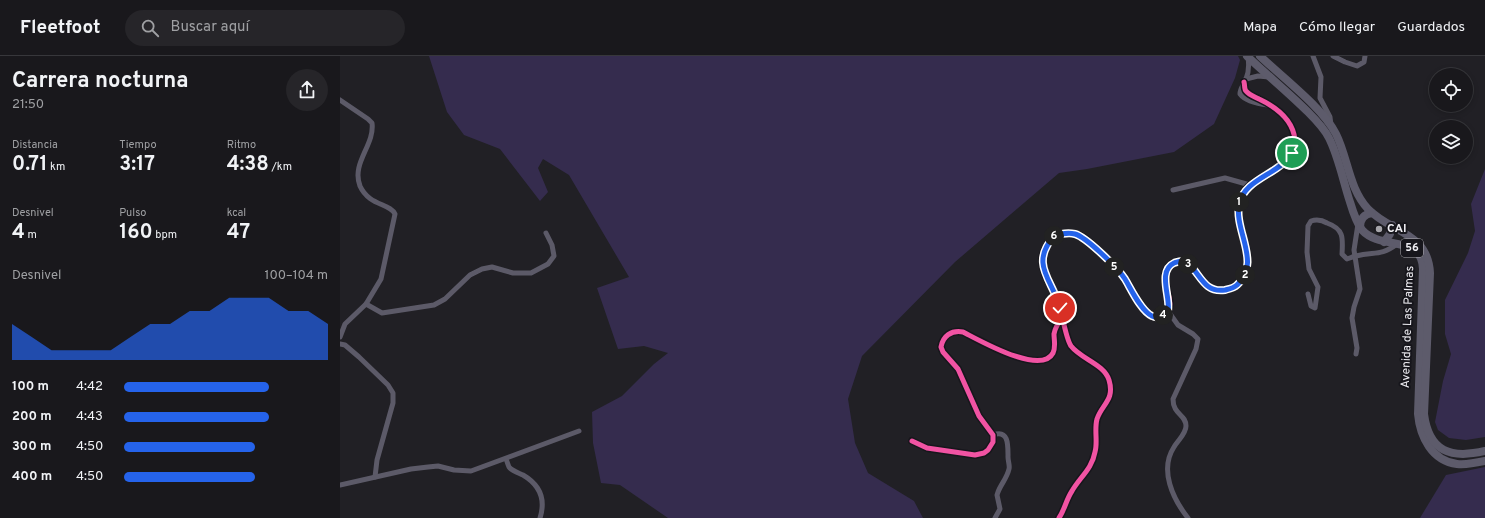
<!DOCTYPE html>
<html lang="es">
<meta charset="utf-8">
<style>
body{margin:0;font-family:Overpass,sans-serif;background:#262529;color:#f1f3f6;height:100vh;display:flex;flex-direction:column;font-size:15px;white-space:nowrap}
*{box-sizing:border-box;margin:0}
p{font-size:13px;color:#9fa0a3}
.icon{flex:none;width:22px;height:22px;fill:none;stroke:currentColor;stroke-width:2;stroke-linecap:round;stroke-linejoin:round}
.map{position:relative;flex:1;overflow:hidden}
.side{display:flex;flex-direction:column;background:#19181c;width:340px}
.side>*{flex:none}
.buttons{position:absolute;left:1089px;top:12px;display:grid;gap:8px}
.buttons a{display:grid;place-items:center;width:44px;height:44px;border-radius:50%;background:#19181c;box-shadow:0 2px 6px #0003,0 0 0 1px #37373b;font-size:20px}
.pin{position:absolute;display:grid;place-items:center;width:34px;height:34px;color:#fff;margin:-17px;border:2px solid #fff;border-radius:50%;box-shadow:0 1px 4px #0007}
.km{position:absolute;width:20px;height:20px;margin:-10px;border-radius:50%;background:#222;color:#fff;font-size:11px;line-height:20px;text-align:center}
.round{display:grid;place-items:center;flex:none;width:42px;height:42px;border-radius:21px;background:#262529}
.summary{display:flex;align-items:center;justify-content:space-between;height:68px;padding:0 12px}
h1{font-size:22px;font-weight:700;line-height:30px}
.metrics{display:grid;grid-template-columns:repeat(3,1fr);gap:6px;height:68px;padding:4px 12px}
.metrics div{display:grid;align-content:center}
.metrics b{font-size:20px;font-weight:700}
.metrics small{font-size:11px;font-weight:400}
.metrics p{font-size:11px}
.chart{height:112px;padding:8px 12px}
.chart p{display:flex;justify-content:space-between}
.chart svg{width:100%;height:72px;margin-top:4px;fill:#2563eb;opacity:.7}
ul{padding:0 12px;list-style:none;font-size:13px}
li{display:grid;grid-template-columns:64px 48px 1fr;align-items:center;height:30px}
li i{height:10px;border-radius:5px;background:#2563eb}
header{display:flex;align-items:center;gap:24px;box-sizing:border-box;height:56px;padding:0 20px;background:#19181c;border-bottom:1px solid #37373b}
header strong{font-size:19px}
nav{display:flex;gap:22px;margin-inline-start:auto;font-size:14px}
.search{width:280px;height:36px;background:#262529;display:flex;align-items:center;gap:10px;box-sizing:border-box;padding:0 14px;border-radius:22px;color:#9fa0a3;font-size:15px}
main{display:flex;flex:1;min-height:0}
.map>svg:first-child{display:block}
.green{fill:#352c4e}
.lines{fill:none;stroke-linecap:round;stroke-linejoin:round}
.minor{stroke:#5c5a68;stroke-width:5}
.primary{stroke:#5d5b6b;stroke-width:8}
.cycleway-casing{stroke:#17161c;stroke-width:8}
.cycleway{stroke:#f153a3;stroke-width:5}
.route-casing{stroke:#fff;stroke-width:8}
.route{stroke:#2563eb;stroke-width:5}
.poi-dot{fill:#a6a5aa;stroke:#17161c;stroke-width:1.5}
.labels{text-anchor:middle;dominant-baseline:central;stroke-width:4;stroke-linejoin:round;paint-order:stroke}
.shield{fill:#17161c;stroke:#aeacb2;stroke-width:1}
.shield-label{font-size:11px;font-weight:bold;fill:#eeedf2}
.poi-label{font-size:12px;font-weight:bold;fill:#eeedf2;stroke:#17161c;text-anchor:start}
.street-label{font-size:12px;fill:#eeedf2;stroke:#17161c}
</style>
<header>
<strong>Fleetfoot</strong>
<div class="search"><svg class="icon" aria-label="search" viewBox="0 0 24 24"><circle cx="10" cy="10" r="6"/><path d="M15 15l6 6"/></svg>Buscar aquí</div>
<nav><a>Mapa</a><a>Cómo llegar</a><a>Guardados</a></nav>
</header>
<main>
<section class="side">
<div class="summary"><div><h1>Carrera nocturna</h1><p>21:50</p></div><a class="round"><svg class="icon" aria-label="share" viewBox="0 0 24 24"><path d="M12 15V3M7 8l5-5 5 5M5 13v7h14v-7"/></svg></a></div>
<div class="metrics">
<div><p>Distancia</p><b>0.71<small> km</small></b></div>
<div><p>Tiempo</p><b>3:17</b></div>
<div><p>Ritmo</p><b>4:38<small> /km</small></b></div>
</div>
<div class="metrics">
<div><p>Desnivel</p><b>4<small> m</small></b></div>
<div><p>Pulso</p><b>160<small> bpm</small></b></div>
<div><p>kcal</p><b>47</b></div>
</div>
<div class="chart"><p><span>Desnivel</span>100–104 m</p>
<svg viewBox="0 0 160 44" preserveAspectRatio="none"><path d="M0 44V22L10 30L20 38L30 38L40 38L50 38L60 30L70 22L80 22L90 14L100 14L110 6L120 6L130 6L140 14L150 14L160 22V44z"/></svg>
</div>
<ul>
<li><b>100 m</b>4:42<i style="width:71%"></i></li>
<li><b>200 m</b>4:43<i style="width:71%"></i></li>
<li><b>300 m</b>4:50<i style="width:64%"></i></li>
<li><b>400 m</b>4:50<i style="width:64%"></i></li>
</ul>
</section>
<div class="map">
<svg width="1145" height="462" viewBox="0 0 1145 462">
<rect width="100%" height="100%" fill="#212025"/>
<!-- green -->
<g class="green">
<polygon points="89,0 898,0 900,4 895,22 874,68 834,96 747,113 719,117 615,206 522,300 508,343 515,387 528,417 574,445 583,462 328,462 280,429 261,427 253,387 252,356 282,340 314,308 328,297 304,290 278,293 257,232 289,221 229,119 203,103 198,112 208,136 200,145 160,93 124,79 107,56"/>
<polygon points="1145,113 1145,381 1126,384 1109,382 1098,374 1095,366 1103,325 1111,298 1105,278 1105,244 1128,197 1135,175 1131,148"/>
<polygon points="1145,411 1145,462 1080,462 1106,419"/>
</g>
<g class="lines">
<!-- minor -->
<g class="minor">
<polyline points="973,0 981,21 980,42 990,61 991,69"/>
<polyline points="993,0 1005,6 1017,10 1024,6 1025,0"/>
<path d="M908 1C909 8 909 16 906 23 904 29 900 32 900 38 906 46 919 48 928 49"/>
<polyline points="906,23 918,20 929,21"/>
<path d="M0 44 28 63 32 67C35 89 11 107 20 130 29 150 50 147 55 158L41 223 26 248 5 268 0 281"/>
<polyline points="833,134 885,122 910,129"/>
<path d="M968 238 971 250 975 252 978 231 969 213 967 196 968 170 971 165C977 163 982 164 987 167 1004 173 1003 182 1002 198L1007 203C1010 202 1012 201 1016 200 1034 195 1040 201 1057 188"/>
<polyline points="26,248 42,257 94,249 105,243 130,219 142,213 152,211 173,217 191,217 208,208 214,200 212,189 206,177"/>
<path d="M828 255 838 269 853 278 858 283 856 293 833 343C833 359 846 358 846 370 846 378 838 384 834 391 819 414 833 443 848 462"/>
<polyline points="0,288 5,289 19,301 48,329 53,337 53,347 37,404 35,421"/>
<polyline points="1016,298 1017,292 1012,262 1014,251 1020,233 1014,194 1018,168"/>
<path d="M653 379C669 373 668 390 668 401 668 405 670 410 669 413 667 422 661 428 658 436L657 439 660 453 655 462"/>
<path d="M572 385 587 392 635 399 644 397 648 394 653 386V379L639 360 618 313 603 296 601 291C603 280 611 274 623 276 639 284 701 320 713 297 716 291 714 284 714 278 715 272 718 267 722 262"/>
<path d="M166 403C167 405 168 409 169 411 172 415 179 417 183 419 200 429 206 443 200 462"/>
<polyline points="0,429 71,413 88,411 98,410 114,414 131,415 239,375"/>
<path d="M719 462C725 453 726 444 732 435 740 421 752 413 755 396 758 386 754 374 757 363 762 348 775 344 769 324 764 308 741 303 731 290 725 281 722 255 718 244 713 231 702 219 702 204 702 195 708 187 714 180 718 179 724 176 728 177 733 177 739 179 743 181 752 187 777 212 784 221 791 232 801 255 812 260 815 262 818 261 821 260 823 259 827 257 828 255 836 243 814 217 833 207 837 205 841 205 845 206 856 210 859 227 873 233 880 236 887 234 893 231 897 229 899 226 902 223 918 202 896 175 898 153 899 144 904 134 910 129 925 117 957 109 955 84 953 63 936 51 919 43 915 41 909 39 906 35 904 33 905 29 904 26"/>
</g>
<!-- primary -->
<g class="primary">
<path d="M907 0C927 19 949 37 968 56 976 64 984 72 989 82 999 102 1003 125 1010 146 1013 156 1016 166 1022 174 1041 195 1082 178 1083 213L1078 358C1080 381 1092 405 1117 408 1127 409 1136 407 1145 405"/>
<path d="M920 0C942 21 983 52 996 78 1008 102 1009 133 1028 153 1051 177 1088 176 1090 217L1084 358C1089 396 1111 403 1145 395"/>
<path d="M1020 171C1020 163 1024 158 1032 157"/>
<polyline points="1044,186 1050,178 1052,169"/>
</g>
<defs>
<g id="cycleway">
<path d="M572 385 587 392 635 399 644 397 648 394 653 386V379L639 360 618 313 603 296 601 291C603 280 611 274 623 276 639 284 701 320 713 297 716 291 714 284 714 278 715 272 718 267 722 262"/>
<path d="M719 462C725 453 726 444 732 435 740 421 752 413 755 396 758 386 754 374 757 363 762 348 775 344 769 324 764 308 741 303 731 290 725 281 722 255 718 244 713 231 702 219 702 204 702 195 708 187 714 180 718 179 724 176 728 177 733 177 739 179 743 181 752 187 777 212 784 221 791 232 801 255 812 260 815 262 818 261 821 260 823 259 827 257 828 255 836 243 814 217 833 207 837 205 841 205 845 206 856 210 859 227 873 233 880 236 887 234 893 231 897 229 899 226 902 223 918 202 896 175 898 153 899 144 904 134 910 129 925 117 957 109 955 84 953 63 936 51 919 43 915 41 909 39 906 35 904 33 905 29 904 26"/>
</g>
</defs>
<!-- cycleway casing -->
<use href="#cycleway" class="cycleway-casing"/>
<!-- cycleway -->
<use href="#cycleway" class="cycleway"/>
</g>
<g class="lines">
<defs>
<path id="route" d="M720 252C713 224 689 209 714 180 721 178 727 176 735 178 746 181 778 212 785 223 791 233 801 255 812 260 818 263 824 259 828 255 831 242 817 215 834 207 837 206 839 205 842 205 859 209 860 238 885 234 889 233 894 232 897 229 922 207 894 175 899 148 905 122 939 119 952 97"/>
</defs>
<!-- route casing -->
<use href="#route" class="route-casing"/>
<!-- route -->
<use href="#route" class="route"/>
</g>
<!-- markers -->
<circle class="poi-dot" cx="1039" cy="173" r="4"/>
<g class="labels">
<!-- shield labels -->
<rect class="shield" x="1061" y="183" width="22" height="18" rx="3"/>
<g class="shield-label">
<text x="1072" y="192">56</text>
</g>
<!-- poi labels -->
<g class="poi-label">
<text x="1047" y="173">CAI</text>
</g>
<!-- street labels -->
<g class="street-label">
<text transform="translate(1068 271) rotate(-88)">Avenida de Las Palmas</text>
</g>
</g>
</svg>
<div class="buttons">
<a><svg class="icon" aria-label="locate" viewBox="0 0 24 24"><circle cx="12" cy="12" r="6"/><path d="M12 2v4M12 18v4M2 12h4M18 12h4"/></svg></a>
<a><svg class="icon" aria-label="layers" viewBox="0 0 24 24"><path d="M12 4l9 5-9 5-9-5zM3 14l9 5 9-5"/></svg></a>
</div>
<div class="pin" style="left:952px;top:97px;background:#1e9e55"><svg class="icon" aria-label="arrive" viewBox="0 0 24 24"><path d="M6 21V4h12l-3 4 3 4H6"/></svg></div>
<div class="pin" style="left:720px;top:252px;background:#d93025"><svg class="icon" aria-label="check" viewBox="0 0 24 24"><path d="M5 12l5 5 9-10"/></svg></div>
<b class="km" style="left:899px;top:146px">1</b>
<b class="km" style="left:905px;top:219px">2</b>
<b class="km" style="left:848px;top:208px">3</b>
<b class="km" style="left:823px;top:259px">4</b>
<b class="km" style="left:774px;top:211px">5</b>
<b class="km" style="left:714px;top:180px">6</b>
</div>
</main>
